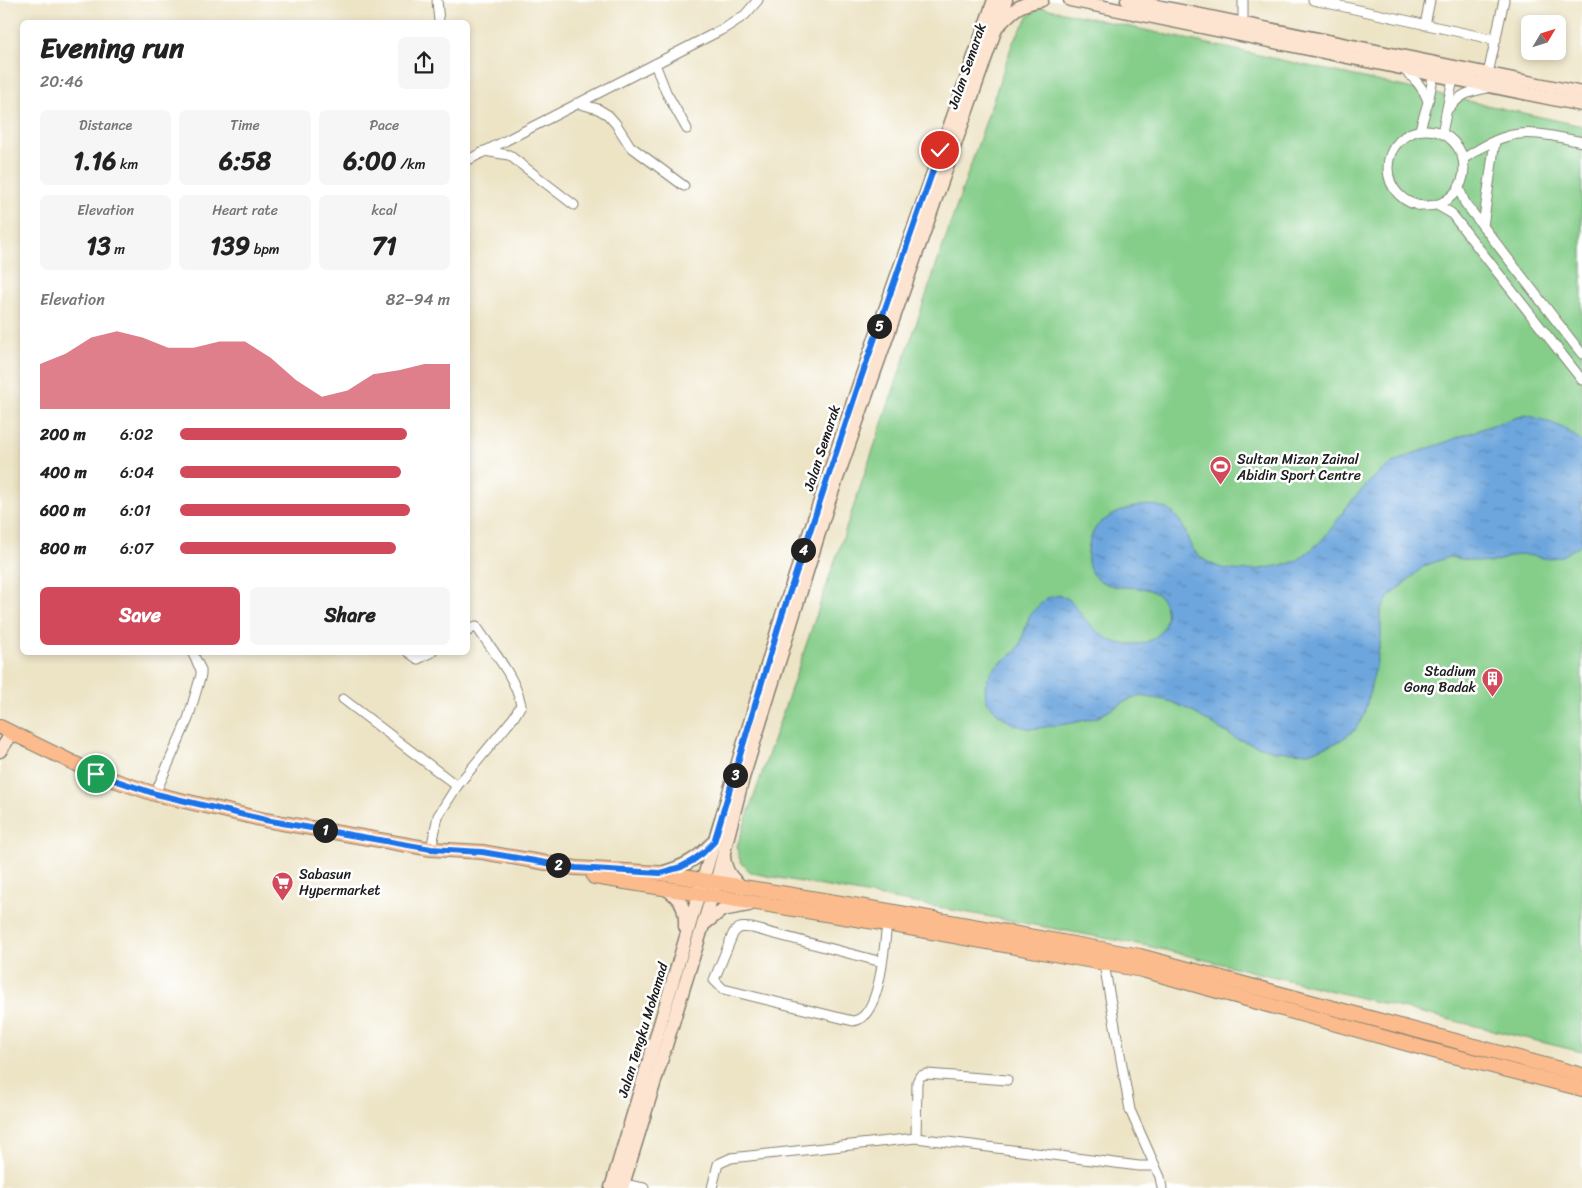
<!DOCTYPE html>
<meta charset="utf-8">
<style>
body{margin:0;font-family:Sriracha,sans-serif;background:#f6f6f6;color:#222;height:100vh;display:flex;flex-direction:column;font-size:19px;white-space:nowrap}
*{box-sizing:border-box;margin:0}
p{font-size:16px;color:#767676}
.icon{flex:none;width:28px;height:28px;fill:none;stroke:currentColor;stroke-width:2;stroke-linecap:round;stroke-linejoin:round}
.map{position:relative;flex:1;overflow:hidden}
.side{position:absolute;left:20px;top:20px;width:450px;height:635px;display:flex;flex-direction:column;background:#fff;border-radius:8px;box-shadow:0 2px 8px #0003}
.side>*{flex:none}
.needle{width:32px;rotate:52deg}
.tools{position:absolute;left:1521px;top:15px;display:grid;gap:10px}
.tools a{display:grid;place-items:center;width:45px;height:45px;border-radius:8px;background:#fff;box-shadow:0 2px 8px #0003;font-size:25px}
.pin{position:absolute;display:grid;place-items:center;width:42px;height:42px;color:#fff;margin:-21px;border:2px solid #fff;border-radius:50%;box-shadow:0 1px 5px #0007}
.km{position:absolute;width:25px;height:25px;margin:-12px;border-radius:50%;background:#222;color:#fff;font-size:14px;line-height:25px;text-align:center}
.round{display:grid;place-items:center;flex:none;width:52px;height:52px;border-radius:8px;background:#f6f6f6}
.head{display:flex;align-items:center;justify-content:space-between;height:85px;padding:0 20px}
h1{font-size:28px;font-weight:700;line-height:38px}
.stats{display:grid;grid-template-columns:repeat(3,1fr);gap:8px;height:85px;padding:5px 20px}
.stats div{display:grid;align-content:center;border-radius:8px;background:#f6f6f6;text-align:center}
.stats b{font-size:25px;font-weight:700}
.stats small{font-size:14px;font-weight:400}
.stats p{font-size:14px}
.chart{height:140px;padding:10px 20px}
.chart p{display:flex;justify-content:space-between}
.chart svg{width:100%;height:90px;margin-top:5px;fill:#d1495b;opacity:.7}
.button{display:flex;gap:10px;margin-top:auto;padding:10px 20px}
.button a{flex:1;height:58px;border-radius:8px;background:#d1495b;color:#fff;font-size:20px;font-weight:700;line-height:58px;text-align:center}
.button a+a{background:#f6f6f6;color:#222}
ul{padding:0 20px;list-style:none;font-size:16px}
li{display:grid;grid-template-columns:80px 60px 1fr;align-items:center;height:38px}
li i{height:12px;border-radius:6px;background:#d1495b}
.map>svg:first-child{display:block}
.pitch{fill:#85ce8a;stroke:#507553}
.water{fill:url(#water-ripples);stroke:#44617c}
.lines{fill:none;stroke-linecap:round;stroke-linejoin:round}
.street-casing{stroke:#848071;stroke-width:11}
.secondary-casing{stroke:#848071;stroke-width:15}
.primary-casing{stroke:#848071;stroke-width:16}
.street{stroke:#fff;stroke-width:9}
.secondary{stroke:#fde4d1;stroke-width:12}
.primary{stroke:#fbbb8c;stroke-width:14}
.route-casing{stroke:#fff;stroke-width:10}
.route{stroke:#1a73e8;stroke-width:6}
.labels{text-anchor:middle;dominant-baseline:central;stroke-width:5;stroke-linejoin:round;paint-order:stroke}
.street-label{font-size:14px;fill:#1c1c1c;stroke:#fff}
.poi-label{font-size:14px;fill:#1c1c1c;stroke:#fff;text-anchor:start}
</style>
<div class="map">
<svg width="1582" height="1188" viewBox="0 0 1582 1188">
<defs>
<pattern id="water-ripples" width="26" height="14" patternUnits="userSpaceOnUse" patternTransform="scale(1.25)"><rect width="26" height="14" fill="#6da6dd"/><path d="M2 4q2-2 4 0t4 0M15 11q2-2 4 0t4 0" fill="none" stroke="#5986b2"/></pattern>
</defs>
<rect width="100%" height="100%" fill="#fff"/>
<filter id="ink" filterUnits="userSpaceOnUse"><feTurbulence type="fractalNoise" baseFrequency=".02" numOctaves="2"/><feDisplacementMap in="SourceGraphic" scale="10" xChannelSelector="R" yChannelSelector="G"/><feConvolveMatrix kernelMatrix="1 2 1 2 8 2 1 2 1" color-interpolation-filters="sRGB"/></filter>
<filter id="wash" filterUnits="userSpaceOnUse"><feTurbulence type="fractalNoise" baseFrequency=".0096" numOctaves="4" result="noise"/><feDisplacementMap in="SourceGraphic" scale="20" xChannelSelector="R" yChannelSelector="G"/><feGaussianBlur stdDeviation="1.12" result="paint"/><feColorMatrix in="noise" values="0 0 0 0 0 0 0 0 0 0 0 0 0 0 0 0 0 1.4 0 .05"/><feComposite in="paint" operator="in"/></filter>
<g filter="url(#wash)">
<rect width="100%" height="100%" fill="#ede4c6"/>
<!-- pitch -->
<path class="pitch" d="M1040 7 1582 126V1052L1148 946 752 873C741 865 738 859 737 846L1013 42 1028 17Z"/>
<!-- water -->
<path class="water" d="M1526 415C1547 421 1567 426 1582 443V542L1579 546 1562 556 1550 559 1520 554 1490 563 1449 557 1424 566 1389 597 1381 609V637L1376 666 1364 715 1355 730 1338 742 1308 753 1274 751 1236 739 1188 709 1169 701 1141 696 1126 701 1098 717 1073 723 1031 729 1014 725 997 713 986 700 985 686 991 672 999 663 1014 653 1020 645 1030 614 1047 598 1060 595C1063 597 1068 598 1071 601 1075 604 1077 609 1080 613 1091 626 1102 638 1118 643 1121 644 1126 644 1130 644 1136 644 1143 644 1149 641 1166 634 1172 611 1160 597 1145 580 1117 595 1096 578 1083 568 1087 539 1097 526 1101 521 1111 516 1117 513 1139 503 1167 499 1181 523 1187 532 1188 544 1195 552 1214 572 1242 573 1266 568 1275 566 1286 565 1294 562 1298 561 1301 557 1304 555 1314 548 1323 540 1330 530 1337 522 1342 512 1349 504 1361 490 1375 475 1390 465 1407 454 1427 449 1446 442 1472 432 1499 422 1526 415Z"/>
</g>
<g filter="url(#ink)">
<g class="lines">
<defs>
<g id="street">
<polyline points="437,0 439,22"/>
<polyline points="1313,0 1496,40"/>
<polyline points="1243,24 1243,0"/>
<polyline points="1425,25 1430,0"/>
<polyline points="655,64 666,92 687,129"/>
<path d="M1403 69C1415 79 1423 87 1428 101"/>
<polyline points="1488,74 1504,0"/>
<polyline points="577,103 598,109 608,115 616,124 630,146 684,186"/>
<path d="M1447 110C1461 94 1467 92 1487 88"/>
<polyline points="1420,129 1428,102 1435,69"/>
<circle cx="1426" cy="168" r="38"/>
<polyline points="1442,133 1454,74"/>
<polyline points="484,151 509,155 574,205"/>
<path d="M1463 159C1476 151 1490 141 1505 137 1530 129 1557 137 1582 142"/>
<polyline points="468,160 725,28 745,15 758,0"/>
<polyline points="1459,188 1465,203 1582,354"/>
<polyline points="1437,205 1451,213 1582,380"/>
<polyline points="1483,226 1495,141"/>
<polyline points="408,652 418,659 432,652"/>
<polyline points="343,699 457,786"/>
<polyline points="155,794 188,719 201,675 201,670 192,652"/>
<path d="M431 849 438 816 457 786 514 717 521 705C515 676 492 650 476 626L468 631"/>
<path d="M882 962 752 928C744 927 738 926 733 934L714 980 723 989 853 1021C881 1018 884 946 887 924V921"/>
<polyline points="1104,964 1130,1110 1151,1157 1160,1177 1162,1188"/>
<polyline points="916,1138 917,1082 920,1076 927,1074 1007,1080"/>
<polyline points="623,1184 644,1188"/>
<polyline points="712,1188 718,1164 731,1158 916,1138 1139,1166 1155,1166"/>
</g>
<g id="secondary">
<polyline points="1070,0 1582,105"/>
<polyline points="1127,0 1582,93"/>
<path d="M1000 24C1015 8 1020 4 1042 0"/>
<polyline points="0,751 12,733"/>
<path d="M724 856C725 871 732 880 744 888"/>
<path d="M661 873C682 867 697 860 712 843"/>
<path d="M666 889C681 898 686 909 685 927"/>
<polyline points="703,925 722,910 749,905"/>
<polyline points="611,1188 782,615 861,378 994,0"/>
<polyline points="622,1188 716,883 743,778 828,504 1006,0"/>
</g>
<g id="primary">
<polyline points="0,727 96,774 155,794 265,820 431,849 482,852 576,868 660,873 889,911 1140,956 1582,1075"/>
<polyline points="594,877 887,924 1142,970 1426,1049 1582,1089"/>
</g>
</defs>
<!-- street casing -->
<use href="#street" class="street-casing"/>
<!-- secondary casing -->
<use href="#secondary" class="secondary-casing"/>
<!-- primary casing -->
<use href="#primary" class="primary-casing"/>
<!-- street -->
<use href="#street" class="street"/>
<!-- secondary -->
<use href="#secondary" class="secondary"/>
<!-- primary -->
<use href="#primary" class="primary"/>
</g>
</g>
<g class="lines" filter="url(#ink)">
<defs>
<polyline id="route" points="96,774 156,794 265,820 431,849 482,852 576,868 660,873 681,867 692,861 703,853 714,842 782,615 861,378 940,150"/>
</defs>
<!-- route casing -->
<use href="#route" class="route-casing"/>
<!-- route -->
<use href="#route" class="route"/>
</g>
<!-- icons -->
<defs>
<symbol id="stadium-pin" viewBox="-11 -11 22 30"><path d="M0 17L-7.5 6A9.5 9.5 0 1 1 7.5 6Z" fill="#d1495b" stroke="#fff"/><path d="M0-5a6.5 5 0 1 0 0 10a6.5 5 0 1 0 0-10ZM-3.5-1.8h7v3.6h-7Z" fill="#fff"/></symbol>
<symbol id="building-pin" viewBox="-11 -11 22 30"><path d="M0 17L-7.5 6A9.5 9.5 0 1 1 7.5 6Z" fill="#d1495b" stroke="#fff"/><path d="M-4-6H4V6H1V3H-1V6H-4ZM-2.5-4.3h1.7v1.8h-1.7ZM.8-4.3h1.7v1.8H.8ZM-2.5-1h1.7V.8h-1.7ZM.8-1h1.7V.8H.8Z" fill="#fff"/></symbol>
<symbol id="supermarket-pin" viewBox="-11 -11 22 30"><path d="M0 17L-7.5 6A9.5 9.5 0 1 1 7.5 6Z" fill="#d1495b" stroke="#fff"/><path d="M-6-5.5h2.5l.6 2H6L4.5 2H-2.5L-4.4-4H-6ZM-1.5 3.2a1.3 1.3 0 1 0 .1 0ZM3 3.2a1.3 1.3 0 1 0 .1 0Z" fill="#fff"/></symbol>
</defs>
<g fill-rule="evenodd">
<use href="#stadium-pin" x="1208" y="454" width="25" height="34"/>
<use href="#building-pin" x="1480" y="666" width="25" height="34"/>
<use href="#supermarket-pin" x="270" y="870" width="25" height="34"/>
</g>
<g class="labels">
<!-- street labels -->
<g class="street-label">
<text transform="translate(967 66) rotate(-71)">Jalan Semarak</text>
<text transform="translate(822 448) rotate(-72)">Jalan Semarak</text>
<text transform="translate(643 1030) rotate(-73)">Jalan Tengku Mohamad</text>
</g>
<!-- poi labels -->
<g class="poi-label">
<text x="1237" y="459">Sultan Mizan Zainal<tspan x="1237" dy="16">Abidin Sport Centre</tspan></text>
<text x="1476" y="671" text-anchor="end">Stadium<tspan x="1476" dy="16">Gong Badak</tspan></text>
<text x="299" y="874">Sabasun<tspan x="299" dy="16">Hypermarket</tspan></text>
</g>
</g>
</svg>
<div class="tools">
<a><svg class="needle" viewBox="-14 -14 28 28"><path d="M0-13l5 13h-10z" fill="#e53935"/><path d="M0 13l5-13h-10z" fill="#767676"/></svg></a>
</div>
<div class="pin" style="left:96px;top:774px;background:#1e9e55"><svg class="icon" aria-label="arrive" viewBox="0 0 24 24"><path d="M6 21V4h12l-3 4 3 4H6"/></svg></div>
<div class="pin" style="left:940px;top:150px;background:#d93025"><svg class="icon" aria-label="check" viewBox="0 0 24 24"><path d="M5 12l5 5 9-10"/></svg></div>
<b class="km" style="left:325px;top:830px">1</b>
<b class="km" style="left:558px;top:865px">2</b>
<b class="km" style="left:735px;top:775px">3</b>
<b class="km" style="left:803px;top:550px">4</b>
<b class="km" style="left:879px;top:326px">5</b>
<section class="side">
<div class="head"><div><h1>Evening run</h1><p>20:46</p></div><a class="round"><svg class="icon" aria-label="share" viewBox="0 0 24 24"><path d="M12 15V3M7 8l5-5 5 5M5 13v7h14v-7"/></svg></a></div>
<div class="stats">
<div><p>Distance</p><b>1.16<small> km</small></b></div>
<div><p>Time</p><b>6:58</b></div>
<div><p>Pace</p><b>6:00<small> /km</small></b></div>
</div>
<div class="stats">
<div><p>Elevation</p><b>13<small> m</small></b></div>
<div><p>Heart rate</p><b>139<small> bpm</small></b></div>
<div><p>kcal</p><b>71</b></div>
</div>
<div class="chart"><p><span>Elevation</span>82–94 m</p>
<svg viewBox="0 0 160 44" preserveAspectRatio="none"><path d="M0 44V22L10 17L20 9L30 6L40 9L50 14L60 14L70 11L80 11L90 19L100 30L110 38L120 35L130 27L140 25L150 22L160 22V44z"/></svg>
</div>
<ul>
<li><b>200 m</b>6:02<i style="width:84%"></i></li>
<li><b>400 m</b>6:04<i style="width:82%"></i></li>
<li><b>600 m</b>6:01<i style="width:85%"></i></li>
<li><b>800 m</b>6:07<i style="width:80%"></i></li>
</ul>
<div class="button"><a>Save</a><a>Share</a></div>
</section>
</div>
